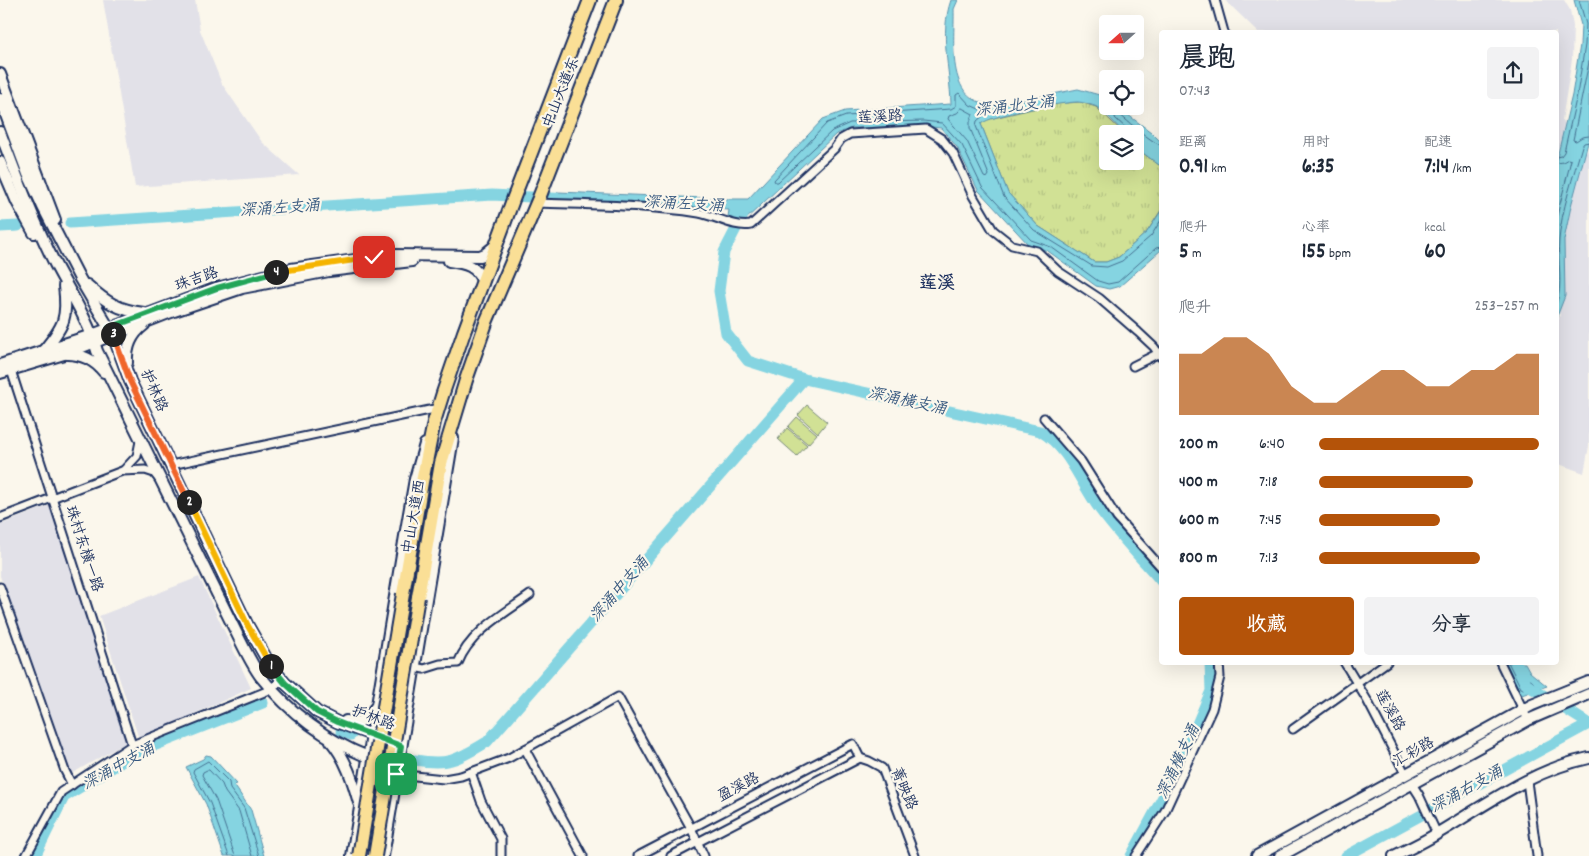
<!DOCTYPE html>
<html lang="zh">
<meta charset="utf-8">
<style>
body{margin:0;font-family:Dekko,"LXGW WenKai TC",sans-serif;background:#f2f2f3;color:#1f2937;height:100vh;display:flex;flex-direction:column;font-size:19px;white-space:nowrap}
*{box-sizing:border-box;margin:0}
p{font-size:16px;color:#747a83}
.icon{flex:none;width:28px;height:28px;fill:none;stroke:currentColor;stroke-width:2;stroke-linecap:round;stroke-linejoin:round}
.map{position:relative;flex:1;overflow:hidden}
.drawer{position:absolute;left:1159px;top:30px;width:400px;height:635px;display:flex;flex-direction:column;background:#fff;border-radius:5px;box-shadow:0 5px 20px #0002}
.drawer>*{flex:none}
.needle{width:32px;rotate:249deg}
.buttons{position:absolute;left:1099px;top:15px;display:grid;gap:10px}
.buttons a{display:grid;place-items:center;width:45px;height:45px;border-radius:5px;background:#fff;box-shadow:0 5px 20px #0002;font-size:25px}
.pin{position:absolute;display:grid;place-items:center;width:42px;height:42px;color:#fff;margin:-21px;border-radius:10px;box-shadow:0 2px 8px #0006}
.km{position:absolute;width:25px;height:25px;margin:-12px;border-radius:50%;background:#222;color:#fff;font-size:14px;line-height:25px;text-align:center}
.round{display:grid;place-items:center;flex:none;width:52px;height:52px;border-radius:5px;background:#f2f2f3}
.summary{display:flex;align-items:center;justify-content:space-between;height:85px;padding:0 20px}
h1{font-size:28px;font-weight:800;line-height:38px}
.stats{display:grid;grid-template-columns:repeat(3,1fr);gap:8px;height:85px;padding:5px 20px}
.stats div{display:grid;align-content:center}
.stats b{font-size:21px;font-weight:800}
.stats small{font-size:14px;font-weight:400}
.stats p{font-size:14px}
.chart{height:140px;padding:10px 20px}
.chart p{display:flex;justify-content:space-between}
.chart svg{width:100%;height:90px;margin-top:5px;fill:#b45309;opacity:.7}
.cta{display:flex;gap:10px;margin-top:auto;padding:10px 20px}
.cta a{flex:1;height:58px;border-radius:5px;background:#b45309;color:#fff;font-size:20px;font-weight:800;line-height:58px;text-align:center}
.cta a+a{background:#f2f2f3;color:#1f2937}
ul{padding:0 20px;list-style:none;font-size:16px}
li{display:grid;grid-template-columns:80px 60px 1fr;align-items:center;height:38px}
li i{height:12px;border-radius:6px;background:#b45309}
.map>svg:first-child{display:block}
.built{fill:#e2e1e8}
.park{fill:url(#park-tufts);stroke:#76887a}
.pitch{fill:#d1e195;stroke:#76887a}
.water{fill:#85d4e1;stroke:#5b92ad}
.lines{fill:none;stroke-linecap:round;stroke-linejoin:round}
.shore{stroke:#457192;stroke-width:1}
.river{stroke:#85d4e1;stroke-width:11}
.street-casing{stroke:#1b2f5e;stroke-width:11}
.secondary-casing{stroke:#1b2f5e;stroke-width:14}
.highway-casing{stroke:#1b2f5e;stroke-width:16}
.street{stroke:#fbf7ec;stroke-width:7}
.secondary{stroke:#fbf7ec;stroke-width:10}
.highway{stroke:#fadf96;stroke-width:12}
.highway-bridge-casing{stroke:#1b2f5e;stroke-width:16;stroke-linecap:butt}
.highway-bridge{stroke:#fadf96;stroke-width:12}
.split-1-casing{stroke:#fff;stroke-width:10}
.split-2-casing{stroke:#fff;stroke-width:10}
.split-3-casing{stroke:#fff;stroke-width:10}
.split-4-casing{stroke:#fff;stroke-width:10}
.split-5-casing{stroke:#fff;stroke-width:10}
.split-1{stroke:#22a559;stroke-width:6}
.split-2{stroke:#f5b400;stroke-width:6}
.split-3{stroke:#f0652b;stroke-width:6}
.split-4{stroke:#22a559;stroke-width:6}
.split-5{stroke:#f5b400;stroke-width:6}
.labels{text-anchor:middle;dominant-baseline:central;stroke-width:4.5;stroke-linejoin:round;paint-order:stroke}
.street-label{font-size:15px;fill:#1b2f5e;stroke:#fbf7ec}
.water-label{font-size:16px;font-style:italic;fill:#36587f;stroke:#fbf7ec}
.quarter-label{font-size:18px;font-weight:bold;fill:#1b2f5e;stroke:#fbf7ec}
</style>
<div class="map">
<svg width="1589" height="856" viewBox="0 0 1589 856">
<defs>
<pattern id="park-tufts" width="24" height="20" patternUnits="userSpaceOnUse" patternTransform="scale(1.25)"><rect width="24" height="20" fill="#d1e195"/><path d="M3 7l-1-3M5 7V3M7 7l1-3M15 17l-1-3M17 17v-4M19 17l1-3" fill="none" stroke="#b3c183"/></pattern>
</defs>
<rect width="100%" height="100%" fill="#fbf7ec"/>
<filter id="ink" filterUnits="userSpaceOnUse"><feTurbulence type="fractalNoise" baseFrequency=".02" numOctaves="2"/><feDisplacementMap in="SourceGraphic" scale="10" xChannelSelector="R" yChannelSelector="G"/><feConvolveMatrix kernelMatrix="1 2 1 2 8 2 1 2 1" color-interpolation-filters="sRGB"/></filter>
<g filter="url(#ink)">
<!-- built -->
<g class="built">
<polygon points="103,0 195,0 200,30 222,84 262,142 299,175 135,187"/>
<polygon points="1225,0 1564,0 1570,10 1573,26 1572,59 1562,120 1589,153 1589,446 1584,473 1556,463 1556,326 1560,314 1556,312 1556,32 1258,32"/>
<polygon points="50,505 127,742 71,774 49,717 0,576 0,525"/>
<polygon points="199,577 251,688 139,739 99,616"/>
</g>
<!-- park -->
<polygon class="park" points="1080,102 1096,107 1125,134 1108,134 1108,161 1135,161 1135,147 1159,165 1161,164 1161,210 1147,232 1119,257 1106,262 1094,262 1038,226 1008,193 981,124 985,120 1054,104"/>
<!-- pitch -->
<g class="pitch">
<polygon points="807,405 827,422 818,433 798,415"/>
<polygon points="797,417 817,434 808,444 788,427"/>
<polygon points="787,428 807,445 797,456 778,439"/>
</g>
<!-- water -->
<g class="water">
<path d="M951 0H958L954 9C955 46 944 105 998 105L1078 89 1103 96 1107 100 1108 106H1116L1151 132 1161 142V164L1159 165 1135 147V134H1125C1116 125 1107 114 1097 107 1092 105 1083 102 1078 102 1063 102 990 115 981 124L1008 193 1038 226 1094 262H1106L1119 257 1147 232 1161 211V250L1120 286 1109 289 1096 286 1048 251 1028 244 978 190 957 147 941 128 923 126 852 128 836 134 743 222 728 217 729 210 555 201 558 192 730 199H748L823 119 845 111 951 104C950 68 939 35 951 0Z"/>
<polygon points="1574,0 1589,0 1589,139 1571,206 1564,240 1565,296 1556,319 1556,162 1572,95 1580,45 1581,25"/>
<polygon points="1503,663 1525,663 1530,672 1547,686 1519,696"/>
<polygon points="206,755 211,756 237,784 234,785 251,810 264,856 224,856 206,804 186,767 203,759"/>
</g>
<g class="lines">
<!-- shore -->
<g class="shore">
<polyline points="1589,62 1573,140 1576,141 1582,137 1589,136"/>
<polygon points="962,108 973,114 970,122 970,128 989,175 987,178 984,177 967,141 948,119 949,116 957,113"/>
<path d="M1128 134 1127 129 1115 118 1116 114H1119C1126 120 1155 145 1161 145"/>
<polyline points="1556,157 1561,156 1564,152 1577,95 1585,45 1586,24 1579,0"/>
<polyline points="1556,163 1563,162 1568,159 1571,160 1556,220"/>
<polyline points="1161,220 1151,236 1122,261 1107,267 1092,266 1034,230 1004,197 976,126 977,121 985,114 986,112 970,105 959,93 956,95 956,106 951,109 846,116 827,123 774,180 775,182 778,182 832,131 850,123 923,121 942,123 962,145 982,187 1031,240 1051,247 1098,281 1108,284 1118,282 1156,248 1161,247"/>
<path d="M1556 305C1564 284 1557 262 1559 240 1561 212 1574 174 1582 146L1584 143 1589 142"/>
<polyline points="1508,662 1521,688 1523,689 1533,686 1534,683 1525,675 1521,662"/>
<polyline points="229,856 210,803 193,772 194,769 208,761 229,782 230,789 244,808 259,856"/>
<polyline points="235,856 216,800 202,775 203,772 207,770 209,770 222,784 225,792 239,811 252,856"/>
</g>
<!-- river -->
<g class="river">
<path d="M743 215 724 252 719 291 726 333 748 361 804 379 1040 431C1069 448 1078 478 1096 504 1115 531 1139 556 1161 581"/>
<polyline points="70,223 492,195 570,199"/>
<polyline points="0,227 18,226"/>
<polyline points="1516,662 1527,685 1589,724"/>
<polyline points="341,731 351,735"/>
<path d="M415 760C450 766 458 759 487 742L804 379"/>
<polyline points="35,856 64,797 136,753 263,703"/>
<polyline points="1131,856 1178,769 1211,691 1210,662"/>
<polyline points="1346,856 1589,724"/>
</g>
<defs>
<g id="street">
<polyline points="1215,0 1224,32"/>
<path d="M537 203C590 205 646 205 699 213 716 216 734 228 751 225L834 149 841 139 850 134 926 129 942 139 953 153 973 196 993 230 1012 245 1037 251 1058 271 1099 298 1138 332 1154 347 1161 357"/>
<polyline points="1133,366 1161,352"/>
<polyline points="10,367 132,745"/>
<polyline points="1044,418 1081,461 1117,518 1161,567"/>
<polyline points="171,465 439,408"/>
<polyline points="124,470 137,456 140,441"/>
<polyline points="0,518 122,471 145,470 154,473 158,478"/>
<polyline points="0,587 65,771 72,785"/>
<polyline points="1344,662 1367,700 1406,775"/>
<polyline points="1500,662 1528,720"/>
<path d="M414 667 424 669 440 664 458 663C470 632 504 614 530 595"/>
<polyline points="1293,729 1387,662"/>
<polyline points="525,749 583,856"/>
<polyline points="471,772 481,801 501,839 501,856"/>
<polyline points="396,774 444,779 461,776 509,758 618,697 691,828 704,856"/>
<polyline points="1527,781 1537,856"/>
<polyline points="1412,784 1419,795 1437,834"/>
<polyline points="26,856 61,792 132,745 272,689 282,679"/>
<polyline points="638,856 853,744 860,758 869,761 882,768 915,856"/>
<polyline points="671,856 860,758"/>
<polyline points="1136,856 1165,811 1212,709 1220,677 1219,662"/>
</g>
<g id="secondary">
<polyline points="0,74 55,220"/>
<polyline points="0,99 28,174 43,207 80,279 113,335 130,381 248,626 270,665 285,683 317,712 337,722 401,746"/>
<path d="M0 132C17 177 34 222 55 264 70 293 88 319 97 351L238 636C245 650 252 665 261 677 289 712 326 740 368 757L398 747"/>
<polyline points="0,162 17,202 34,233"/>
<path d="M449 261C465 263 478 266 483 283"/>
<path d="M87 285C106 302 118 310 144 313"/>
<path d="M44 350C64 326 68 318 64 286"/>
<path d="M67 354C82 354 95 361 104 372"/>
<path d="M127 363C126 348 132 334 144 325"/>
<polyline points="0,365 92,335 217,288 291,269 392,255 480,256 485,254 496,245"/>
<polyline points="0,373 64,354 171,312 242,288 329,271 412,261"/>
<path d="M346 721C360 724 367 720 375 708"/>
<path d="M331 741C346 759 353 781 359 803"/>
<polyline points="352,856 405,536 415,479 425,444"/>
<polyline points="383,856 453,438"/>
<polyline points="1257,856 1532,705 1589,682"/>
<polyline points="1280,856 1528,720 1589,694"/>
<path d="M1394 856C1409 849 1424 842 1438 833 1487 804 1532 770 1589 758"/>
</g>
<g id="highway">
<polyline points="403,594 422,482 434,422 443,393 464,332 514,197 590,0"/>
<polyline points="418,597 441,463 466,380 487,320 539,198 616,0"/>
</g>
</defs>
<!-- street casing -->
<use href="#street" class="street-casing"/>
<!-- secondary casing -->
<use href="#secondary" class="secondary-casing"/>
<!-- highway casing -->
<use href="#highway" class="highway-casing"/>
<!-- street -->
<use href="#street" class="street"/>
<!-- secondary -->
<use href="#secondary" class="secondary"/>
<!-- highway -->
<use href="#highway" class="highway"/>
<defs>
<g id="highway-bridge">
<polyline points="359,856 403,594"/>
<polyline points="375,856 418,597"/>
</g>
</defs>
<!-- highway-bridge casing -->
<use href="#highway-bridge" class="highway-bridge-casing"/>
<!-- highway-bridge -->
<use href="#highway-bridge" class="highway-bridge"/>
</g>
</g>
<g class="lines" filter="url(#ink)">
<defs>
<polyline id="split-1" points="271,666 285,683 317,712 337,722 401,746 396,774"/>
<polyline id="split-2" points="189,502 248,626 271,666"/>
<polyline id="split-3" points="113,334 130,381 189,502"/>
<polyline id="split-4" points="113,334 109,328 217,288 276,272"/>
<polyline id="split-5" points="276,272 374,257"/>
</defs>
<!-- split-1 casing -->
<use href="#split-1" class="split-1-casing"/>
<!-- split-2 casing -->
<use href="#split-2" class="split-2-casing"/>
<!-- split-3 casing -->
<use href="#split-3" class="split-3-casing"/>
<!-- split-4 casing -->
<use href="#split-4" class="split-4-casing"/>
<!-- split-5 casing -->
<use href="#split-5" class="split-5-casing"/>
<!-- split-1 -->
<use href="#split-1" class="split-1"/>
<!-- split-2 -->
<use href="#split-2" class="split-2"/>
<!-- split-3 -->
<use href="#split-3" class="split-3"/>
<!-- split-4 -->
<use href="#split-4" class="split-4"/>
<!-- split-5 -->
<use href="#split-5" class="split-5"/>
</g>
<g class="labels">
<!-- street labels -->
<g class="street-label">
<text transform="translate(562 93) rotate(-68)">中山大道东</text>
<text transform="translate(880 118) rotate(-3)">莲溪路</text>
<text transform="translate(197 280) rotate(-19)">珠吉路</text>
<text transform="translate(153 391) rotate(66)">护林路</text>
<text transform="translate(415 517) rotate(-80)">中山大道西</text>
<text transform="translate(83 549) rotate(72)">珠村东横一路</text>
<text transform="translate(1389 711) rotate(61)">莲溪路</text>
<text transform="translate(373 719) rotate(20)">护林路</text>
<text transform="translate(1414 753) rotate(-29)">汇彩路</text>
<text transform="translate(739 788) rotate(-28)">盈溪路</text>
<text transform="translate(903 789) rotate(67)">菁映路</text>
</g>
<!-- water labels -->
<g class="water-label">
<text transform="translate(1015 107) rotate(-7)">深涌北支涌</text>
<text transform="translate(684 205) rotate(3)">深涌左支涌</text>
<text transform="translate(280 209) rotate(-4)">深涌左支涌</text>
<text transform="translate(907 402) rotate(12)">深涌横支涌</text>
<text transform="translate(620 590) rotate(-49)">深涌中支涌</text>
<text transform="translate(1179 762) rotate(-65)">深涌横支涌</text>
<text transform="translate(119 767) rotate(-29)">深涌中支涌</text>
<text transform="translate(1467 790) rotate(-29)">深涌右支涌</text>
</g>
<!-- quarter labels -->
<g class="quarter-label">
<text x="937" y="284">莲溪</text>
</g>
</g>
</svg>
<div class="buttons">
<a><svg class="needle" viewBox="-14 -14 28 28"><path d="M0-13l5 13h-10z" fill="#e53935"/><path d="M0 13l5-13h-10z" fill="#747a83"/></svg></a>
<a><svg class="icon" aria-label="locate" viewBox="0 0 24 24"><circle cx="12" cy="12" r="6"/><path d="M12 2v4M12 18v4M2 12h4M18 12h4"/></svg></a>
<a><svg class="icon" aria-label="layers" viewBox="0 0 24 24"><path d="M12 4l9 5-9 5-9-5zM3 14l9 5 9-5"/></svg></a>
</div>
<div class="pin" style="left:396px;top:774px;background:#1e9e55"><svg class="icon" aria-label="arrive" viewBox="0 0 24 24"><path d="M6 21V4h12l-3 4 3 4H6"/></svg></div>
<div class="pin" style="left:374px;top:257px;background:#d93025"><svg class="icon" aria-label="check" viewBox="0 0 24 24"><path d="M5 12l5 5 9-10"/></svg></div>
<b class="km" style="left:271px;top:666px">1</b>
<b class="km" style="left:189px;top:502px">2</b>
<b class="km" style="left:113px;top:334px">3</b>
<b class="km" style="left:276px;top:272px">4</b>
<section class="drawer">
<div class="summary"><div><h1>晨跑</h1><p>07:43</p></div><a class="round"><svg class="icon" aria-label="share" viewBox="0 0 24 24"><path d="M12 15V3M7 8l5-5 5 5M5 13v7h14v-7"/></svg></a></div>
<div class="stats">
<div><p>距离</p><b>0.91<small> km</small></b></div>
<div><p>用时</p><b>6:35</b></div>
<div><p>配速</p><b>7:14<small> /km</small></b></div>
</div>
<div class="stats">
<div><p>爬升</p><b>5<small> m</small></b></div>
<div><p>心率</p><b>155<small> bpm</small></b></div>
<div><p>kcal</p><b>60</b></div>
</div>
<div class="chart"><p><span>爬升</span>253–257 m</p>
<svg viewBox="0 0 160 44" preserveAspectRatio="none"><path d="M0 44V14L10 14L20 6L30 6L40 14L50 30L60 38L70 38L80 30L90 22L100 22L110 30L120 30L130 22L140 22L150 14L160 14V44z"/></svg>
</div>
<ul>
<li><b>200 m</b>6:40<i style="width:100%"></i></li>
<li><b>400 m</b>7:18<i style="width:70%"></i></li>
<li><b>600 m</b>7:45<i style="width:55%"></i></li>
<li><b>800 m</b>7:13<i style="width:73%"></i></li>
</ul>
<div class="cta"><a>收藏</a><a>分享</a></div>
</section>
</div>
